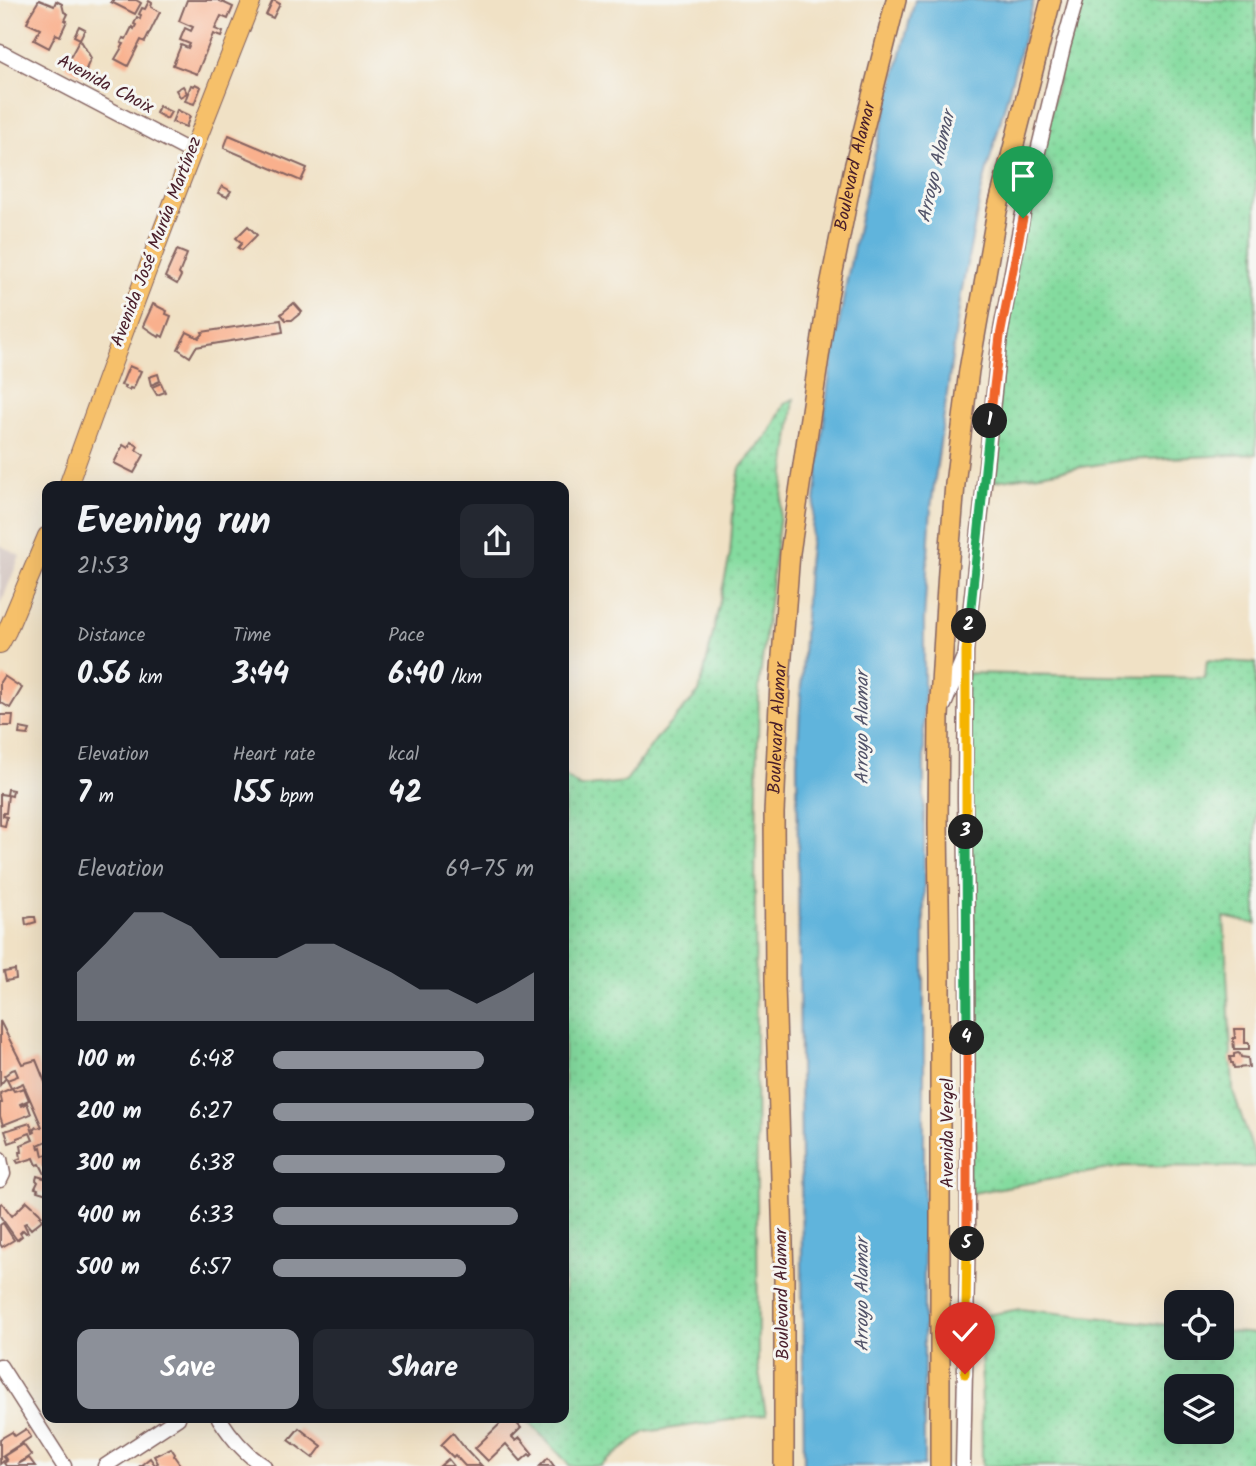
<!DOCTYPE html>
<meta charset="utf-8">
<style>
body{margin:0;font-family:Kalam,sans-serif;background:#242831;color:#f1f3f6;height:100vh;display:flex;flex-direction:column;font-size:26px;white-space:nowrap}
*{box-sizing:border-box;margin:0}
p{font-size:23px;color:#9ea1a6}
.icon{flex:none;width:38px;height:38px;fill:none;stroke:currentColor;stroke-width:2;stroke-linecap:round;stroke-linejoin:round}
.map{position:relative;flex:1;overflow:hidden}
.panel{position:absolute;left:42px;top:481px;width:527px;height:942px;display:flex;flex-direction:column;background:#171b24;border-radius:14px;box-shadow:0 7px 28px #0002}
.panel>*{flex:none}
.tools{position:absolute;left:1164px;top:1290px;display:grid;gap:14px}
.tools a{display:grid;place-items:center;width:70px;height:70px;border-radius:14px;background:#171b24;box-shadow:0 7px 28px #0002;font-size:35px}
.pin{position:absolute;display:grid;place-items:center;width:60px;height:60px;color:#fff;margin:-72px -30px;border-radius:50% 50% 50% 0;rotate:-45deg;box-shadow:0 0 7px #0007}
.pin .icon{rotate:45deg}
.km{position:absolute;width:35px;height:35px;margin:-18px;border-radius:50%;background:#222;color:#fff;font-size:19px;line-height:35px;text-align:center}
.round{display:grid;place-items:center;flex:none;width:74px;height:74px;border-radius:14px;background:#242831}
.summary{display:flex;align-items:center;justify-content:space-between;height:119px;padding:0 35px}
h1{font-size:38px;font-weight:600;line-height:52px}
.metrics{display:grid;grid-template-columns:repeat(3,1fr);gap:10px;height:119px;padding:7px 35px}
.metrics div{display:grid;align-content:center}
.metrics b{font-size:30px;font-weight:600}
.metrics small{font-size:19px;font-weight:400}
.metrics p{font-size:19px}
.chart{height:196px;padding:14px 35px}
.chart p{display:flex;justify-content:space-between}
.chart svg{width:100%;height:126px;margin-top:7px;fill:#8c9099;opacity:.7}
.button{display:flex;gap:14px;margin-top:auto;padding:14px 35px}
.button a{flex:1;height:80px;border-radius:14px;background:#8c9099;color:#fff;font-size:28px;font-weight:600;line-height:80px;text-align:center}
.button a+a{background:#242831;color:#f1f3f6}
ul{padding:0 35px;list-style:none;font-size:23px}
li{display:grid;grid-template-columns:112px 84px 1fr;align-items:center;height:52px}
li i{height:18px;border-radius:9px;background:#8c9099}
.map>svg:first-child{display:block}
.industrial{fill:#cfc0bb}
.grass{fill:url(#grass-dots);stroke:#677d65;stroke-width:2;fill-rule:evenodd}
.water{fill:#61b4dc;stroke:#566a84;stroke-width:2}
.building{fill:#f9b08d}
.lines{fill:none;stroke-linecap:round;stroke-linejoin:round}
.minor-casing{stroke:#846361;stroke-width:17}
.major-casing{stroke:#846361;stroke-width:20}
.highway-casing{stroke:#846361;stroke-width:22}
.minor{stroke:#fff;stroke-width:14}
.major{stroke:#f6c06b;stroke-width:18}
.highway{stroke:#f6c06b;stroke-width:19}
.split-1-casing{stroke:#fff;stroke-width:14}
.split-2-casing{stroke:#fff;stroke-width:14}
.split-3-casing{stroke:#fff;stroke-width:14}
.split-4-casing{stroke:#fff;stroke-width:14}
.split-5-casing{stroke:#fff;stroke-width:14}
.split-6-casing{stroke:#fff;stroke-width:14}
.split-1{stroke:#f0652b;stroke-width:9}
.split-2{stroke:#22a559;stroke-width:9}
.split-3{stroke:#f5b400;stroke-width:9}
.split-4{stroke:#22a559;stroke-width:9}
.split-5{stroke:#f0652b;stroke-width:9}
.split-6{stroke:#f5b400;stroke-width:9}
.labels{text-anchor:middle;dominant-baseline:central;stroke-width:6;stroke-linejoin:round;paint-order:stroke}
.street-label{font-size:18px;fill:#4a1f2b;stroke:#f6f6f2}
.water-label{font-size:19px;font-style:italic;fill:#525369;stroke:#f6f6f2}
</style>
<div class="map">
<svg width="1256" height="1466" viewBox="0 0 1256 1466">
<defs>
<pattern id="grass-dots" width="8" height="8" patternUnits="userSpaceOnUse" patternTransform="scale(1.75)"><rect width="8" height="8" fill="#84db9f"/><path d="M2 2h.1M6 6h.1" fill="none" stroke="#74bc89" stroke-width="1.8" stroke-linecap="round"/></pattern>
</defs>
<rect width="100%" height="100%" fill="#f6f6f2"/>
<filter id="ink" filterUnits="userSpaceOnUse"><feTurbulence type="fractalNoise" baseFrequency=".0143" numOctaves="2"/><feDisplacementMap in="SourceGraphic" scale="14" xChannelSelector="R" yChannelSelector="G"/><feConvolveMatrix kernelMatrix="1 2 1 2 8 2 1 2 1" color-interpolation-filters="sRGB"/></filter>
<filter id="wash" filterUnits="userSpaceOnUse"><feTurbulence type="fractalNoise" baseFrequency=".00686" numOctaves="4" result="noise"/><feDisplacementMap in="SourceGraphic" scale="28" xChannelSelector="R" yChannelSelector="G"/><feGaussianBlur stdDeviation="1.57" result="paint"/><feColorMatrix in="noise" values="0 0 0 0 0 0 0 0 0 0 0 0 0 0 0 0 0 1.4 0 .05"/><feComposite in="paint" operator="in"/></filter>
<g filter="url(#wash)">
<rect width="100%" height="100%" fill="#f0e1c5"/>
<!-- industrial -->
<polygon class="industrial" points="0,545 20,556 0,606"/>
<!-- grass -->
<g class="grass">
<polygon points="1076,0 1256,0 1256,454 1125,460 984,483 1000,336"/>
<polygon points="794,399 759,686 755,888 758,1367 766,1415 645,1432 600,1466 569,1466 563,1458 525,1418 564,1418 564,775 580,787 625,782 656,739 699,692 708,656 730,555 734,501 740,468 769,434 785,403"/>
<polygon points="1207,660 1256,663 1256,924 1224,917 1233,1091 1256,1160 1256,1167 1125,1166 967,1194 966,673 1205,678"/>
<path d="M1020 1309 1176 1326V1348H1222V1331L1256 1334V1466H982L981 1316ZM1176 1386H1222V1432H1176Z"/>
</g>
<!-- water -->
<polygon class="water" points="915,0 1034,0 982,188 961,294 931,507 924,620 924,1466 804,1466 797,763 808,564 828,385 847,279 870,171"/>
<g id="blocks">
<!-- building -->
<g class="building">
<polygon points="39,0 54,6 56,1 62,4 64,12 68,14 65,20 67,21 60,36 56,34 49,48 34,40 40,29 27,23 29,18 28,18"/>
<polygon points="112,0 136,0 141,3 135,14 111,2"/>
<polygon points="187,0 218,0 233,7 228,19 221,16 215,29 223,32 221,37 213,34 197,74 173,65 181,45 188,48 190,44 180,40 185,28 191,31 193,27 179,21"/>
<polygon points="273,0 280,4 273,18 266,15"/>
<polygon points="149,1 152,3 151,7 160,12 145,42 141,40 128,66 115,59 124,44 121,43 123,38 126,39 132,27 134,29 136,25 134,24 137,17 140,19 141,15 139,14 142,8 145,9"/>
<polygon points="79,26 85,29 80,39 74,36"/>
<polygon points="80,39 91,58 86,69 87,69 83,76 65,67"/>
<polygon points="195,84 201,87 194,104 185,101 191,85 194,86"/>
<polygon points="183,86 187,93 180,97 176,90"/>
<polygon points="159,106 171,112 167,119 156,113"/>
<polygon points="177,110 190,116 186,127 172,122"/>
<polygon points="229,135 307,168 301,181 224,148"/>
<polygon points="222,186 231,191 227,197 218,193"/>
<polygon points="248,226 257,235 242,250 238,248 242,243 236,238"/>
<polygon points="177,250 187,254 179,274 181,276 177,284 165,277"/>
<polygon points="294,303 302,312 292,320 286,320 281,314"/>
<polygon points="153,304 167,311 166,314 171,316 163,337 160,335 159,337 143,326"/>
<polygon points="281,320 283,332 196,347 190,357 178,349 187,332 199,338 203,334 202,332"/>
<polygon points="129,366 141,371 133,389 130,388 129,390 124,388 125,386 121,385"/>
<polygon points="158,374 160,381 151,385 149,377"/>
<polygon points="161,383 165,392 157,395 152,387"/>
<polygon points="131,442 138,446 136,450 144,455 134,473 114,463 123,445 128,448"/>
<polygon points="4,676 22,688 10,708 0,702 0,682"/>
<polygon points="0,715 13,715 12,726 0,726"/>
<polygon points="20,728 30,730 28,735 19,734"/>
<polygon points="8,789 13,790 12,796 8,795 6,813 3,813 3,816 7,817 5,826 0,825 0,794 7,795"/>
<polygon points="31,917 35,917 36,922 26,925 25,918"/>
<polygon points="15,970 16,979 6,981 4,972"/>
<polygon points="0,1021 22,1064 36,1060 47,1087 47,1141 38,1145 39,1148 41,1147 43,1156 47,1154 47,1178 40,1164 37,1165 34,1158 18,1163 16,1160 21,1158 20,1152 22,1152 21,1145 33,1140 30,1133 17,1138 17,1140 9,1143 5,1131 30,1123 33,1133 35,1132 34,1129 36,1127 37,1128 42,1127 23,1083 12,1088 14,1091 24,1088 29,1100 20,1104 21,1106 27,1103 31,1114 3,1125 0,1116 0,1103 2,1103 0,1093 12,1088 11,1088 7,1080 18,1076 15,1069 12,1070 4,1076 6,1078 0,1085"/>
<polygon points="1234,1029 1245,1029 1245,1043 1249,1043 1249,1049 1234,1049 1233,1038 1235,1038"/>
<polygon points="1238,1053 1240,1054 1241,1057 1248,1058 1249,1067 1234,1068 1233,1063 1231,1063 1230,1057 1234,1057 1234,1054"/>
<polygon points="37,1176 47,1179 47,1194 37,1191 38,1189 35,1188 38,1182 36,1180"/>
<polygon points="27,1201 39,1212 42,1216 40,1217 42,1220 31,1229 26,1223 24,1224 28,1232 26,1233 23,1230 20,1233 22,1236 17,1240 0,1216 0,1204 2,1203 12,1216"/>
<polygon points="3,1223 14,1240 2,1247 0,1244 0,1225"/>
<polygon points="506,1418 512,1418 521,1428 512,1437 516,1441 520,1438 533,1454 531,1456 529,1454 521,1461 506,1444 488,1461 475,1448"/>
<polygon points="299,1428 322,1446 313,1458 289,1440"/>
<polygon points="26,1429 31,1437 2,1456 5,1460 0,1464 0,1439 12,1432 15,1436"/>
<polygon points="453,1433 464,1447 482,1466 465,1466 455,1455 453,1457 441,1445"/>
<polygon points="23,1444 31,1455 18,1464 29,1458 35,1466 6,1466 4,1463 7,1461 4,1456"/>
<polygon points="171,1448 175,1454 174,1456 181,1466 140,1466 150,1458 155,1465 158,1463 154,1456"/>
<polygon points="548,1458 554,1466 540,1466"/>
<polygon points="448,1459 453,1465 452,1466 440,1466"/>
</g>
</g>
</g>
<g filter="url(#ink)">
<use href="#blocks" fill-opacity="0" stroke="#846361" stroke-width="2"/>
<g class="lines">
<defs>
<g id="minor">
<polyline points="0,52 191,152"/>
<polyline points="944,705 963,659"/>
<polyline points="0,1159 3,1174 0,1180"/>
<polyline points="0,1366 64,1466"/>
<path d="M219 1418C231 1437 245 1454 264 1466"/>
<polyline points="105,1466 178,1418"/>
<polyline points="963,1466 968,1225 967,924 965,800 966,651 1000,336 1022,218 1063,47 1076,0"/>
</g>
<g id="major">
<path d="M68 486C126 323 188 161 252 0"/>
<polyline points="0,644 7,631 47,536"/>
</g>
<g id="highway">
<path id="s1" d="M784 1466V1276L775 984 774 813 780 682 790 553 828 296 853 172 896 0"/>
<polyline points="940,1466 940,973 938,823 939,716 948,571 955,484 969,370 997,211 1051,0"/>
</g>
</defs>
<!-- minor casing -->
<use href="#minor" class="minor-casing"/>
<!-- major casing -->
<use href="#major" class="major-casing"/>
<!-- highway casing -->
<use href="#highway" class="highway-casing"/>
<!-- minor -->
<use href="#minor" class="minor"/>
<!-- major -->
<use href="#major" class="major"/>
<!-- highway -->
<use href="#highway" class="highway"/>
</g>
</g>
<g class="lines" filter="url(#ink)">
<defs>
<polyline id="split-1" points="990,421 1000,336 1023,218"/>
<polyline id="split-2" points="969,626 990,421"/>
<polyline id="split-3" points="966,832 966,651 969,626"/>
<polyline id="split-4" points="966,832 967,1038"/>
<polyline id="split-5" points="967,1244 967,1038"/>
<polyline id="split-6" points="965,1374 967,1244"/>
</defs>
<!-- split-1 casing -->
<use href="#split-1" class="split-1-casing"/>
<!-- split-2 casing -->
<use href="#split-2" class="split-2-casing"/>
<!-- split-3 casing -->
<use href="#split-3" class="split-3-casing"/>
<!-- split-4 casing -->
<use href="#split-4" class="split-4-casing"/>
<!-- split-5 casing -->
<use href="#split-5" class="split-5-casing"/>
<!-- split-6 casing -->
<use href="#split-6" class="split-6-casing"/>
<!-- split-1 -->
<use href="#split-1" class="split-1"/>
<!-- split-2 -->
<use href="#split-2" class="split-2"/>
<!-- split-3 -->
<use href="#split-3" class="split-3"/>
<!-- split-4 -->
<use href="#split-4" class="split-4"/>
<!-- split-5 -->
<use href="#split-5" class="split-5"/>
<!-- split-6 -->
<use href="#split-6" class="split-6"/>
</g>
<g class="labels">
<!-- street labels -->
<g class="street-label">
<text transform="translate(105 85) rotate(28)">Avenida Choix</text>
<text stroke="none"><textPath href="#s1" startOffset="1306">Boulevard Alamar</textPath></text>
<text transform="translate(157 242) rotate(-69)">Avenida José Murúa Martínez</text>
<text stroke="none"><textPath href="#s1" startOffset="738">Boulevard Alamar</textPath></text>
<text transform="translate(948 1133) rotate(-90)">Avenida Vergel</text>
<text transform="translate(783 1294) rotate(-91)">Boulevard Alamar</text>
</g>
<!-- water labels -->
<g class="water-label">
<text transform="translate(937 167) rotate(-77)">Arroyo Alamar</text>
<text transform="translate(863 728) rotate(-90)">Arroyo Alamar</text>
<text transform="translate(863 1295) rotate(-90)">Arroyo Alamar</text>
</g>
</g>
</svg>
<div class="tools">
<a><svg class="icon" aria-label="locate" viewBox="0 0 24 24"><circle cx="12" cy="12" r="6"/><path d="M12 2v4M12 18v4M2 12h4M18 12h4"/></svg></a>
<a><svg class="icon" aria-label="layers" viewBox="0 0 24 24"><path d="M12 4l9 5-9 5-9-5zM3 14l9 5 9-5"/></svg></a>
</div>
<div class="pin" style="left:1023px;top:218px;background:#1e9e55"><svg class="icon" aria-label="arrive" viewBox="0 0 24 24"><path d="M6 21V4h12l-3 4 3 4H6"/></svg></div>
<div class="pin" style="left:965px;top:1374px;background:#d93025"><svg class="icon" aria-label="check" viewBox="0 0 24 24"><path d="M5 12l5 5 9-10"/></svg></div>
<b class="km" style="left:990px;top:421px">1</b>
<b class="km" style="left:969px;top:626px">2</b>
<b class="km" style="left:966px;top:832px">3</b>
<b class="km" style="left:967px;top:1038px">4</b>
<b class="km" style="left:967px;top:1244px">5</b>
<section class="panel">
<div class="summary"><div><h1>Evening run</h1><p>21:53</p></div><a class="round"><svg class="icon" aria-label="share" viewBox="0 0 24 24"><path d="M12 15V3M7 8l5-5 5 5M5 13v7h14v-7"/></svg></a></div>
<div class="metrics">
<div><p>Distance</p><b>0.56<small> km</small></b></div>
<div><p>Time</p><b>3:44</b></div>
<div><p>Pace</p><b>6:40<small> /km</small></b></div>
</div>
<div class="metrics">
<div><p>Elevation</p><b>7<small> m</small></b></div>
<div><p>Heart rate</p><b>155<small> bpm</small></b></div>
<div><p>kcal</p><b>42</b></div>
</div>
<div class="chart"><p><span>Elevation</span>69–75 m</p>
<svg viewBox="0 0 160 44" preserveAspectRatio="none"><path d="M0 44V27L10 17L20 6L30 6L40 11L50 22L60 22L70 22L80 17L90 17L100 22L110 27L120 33L130 33L140 38L150 33L160 27V44z"/></svg>
</div>
<ul>
<li><b>100 m</b>6:48<i style="width:81%"></i></li>
<li><b>200 m</b>6:27<i style="width:100%"></i></li>
<li><b>300 m</b>6:38<i style="width:89%"></i></li>
<li><b>400 m</b>6:33<i style="width:94%"></i></li>
<li><b>500 m</b>6:57<i style="width:74%"></i></li>
</ul>
<div class="button"><a>Save</a><a>Share</a></div>
</section>
</div>
